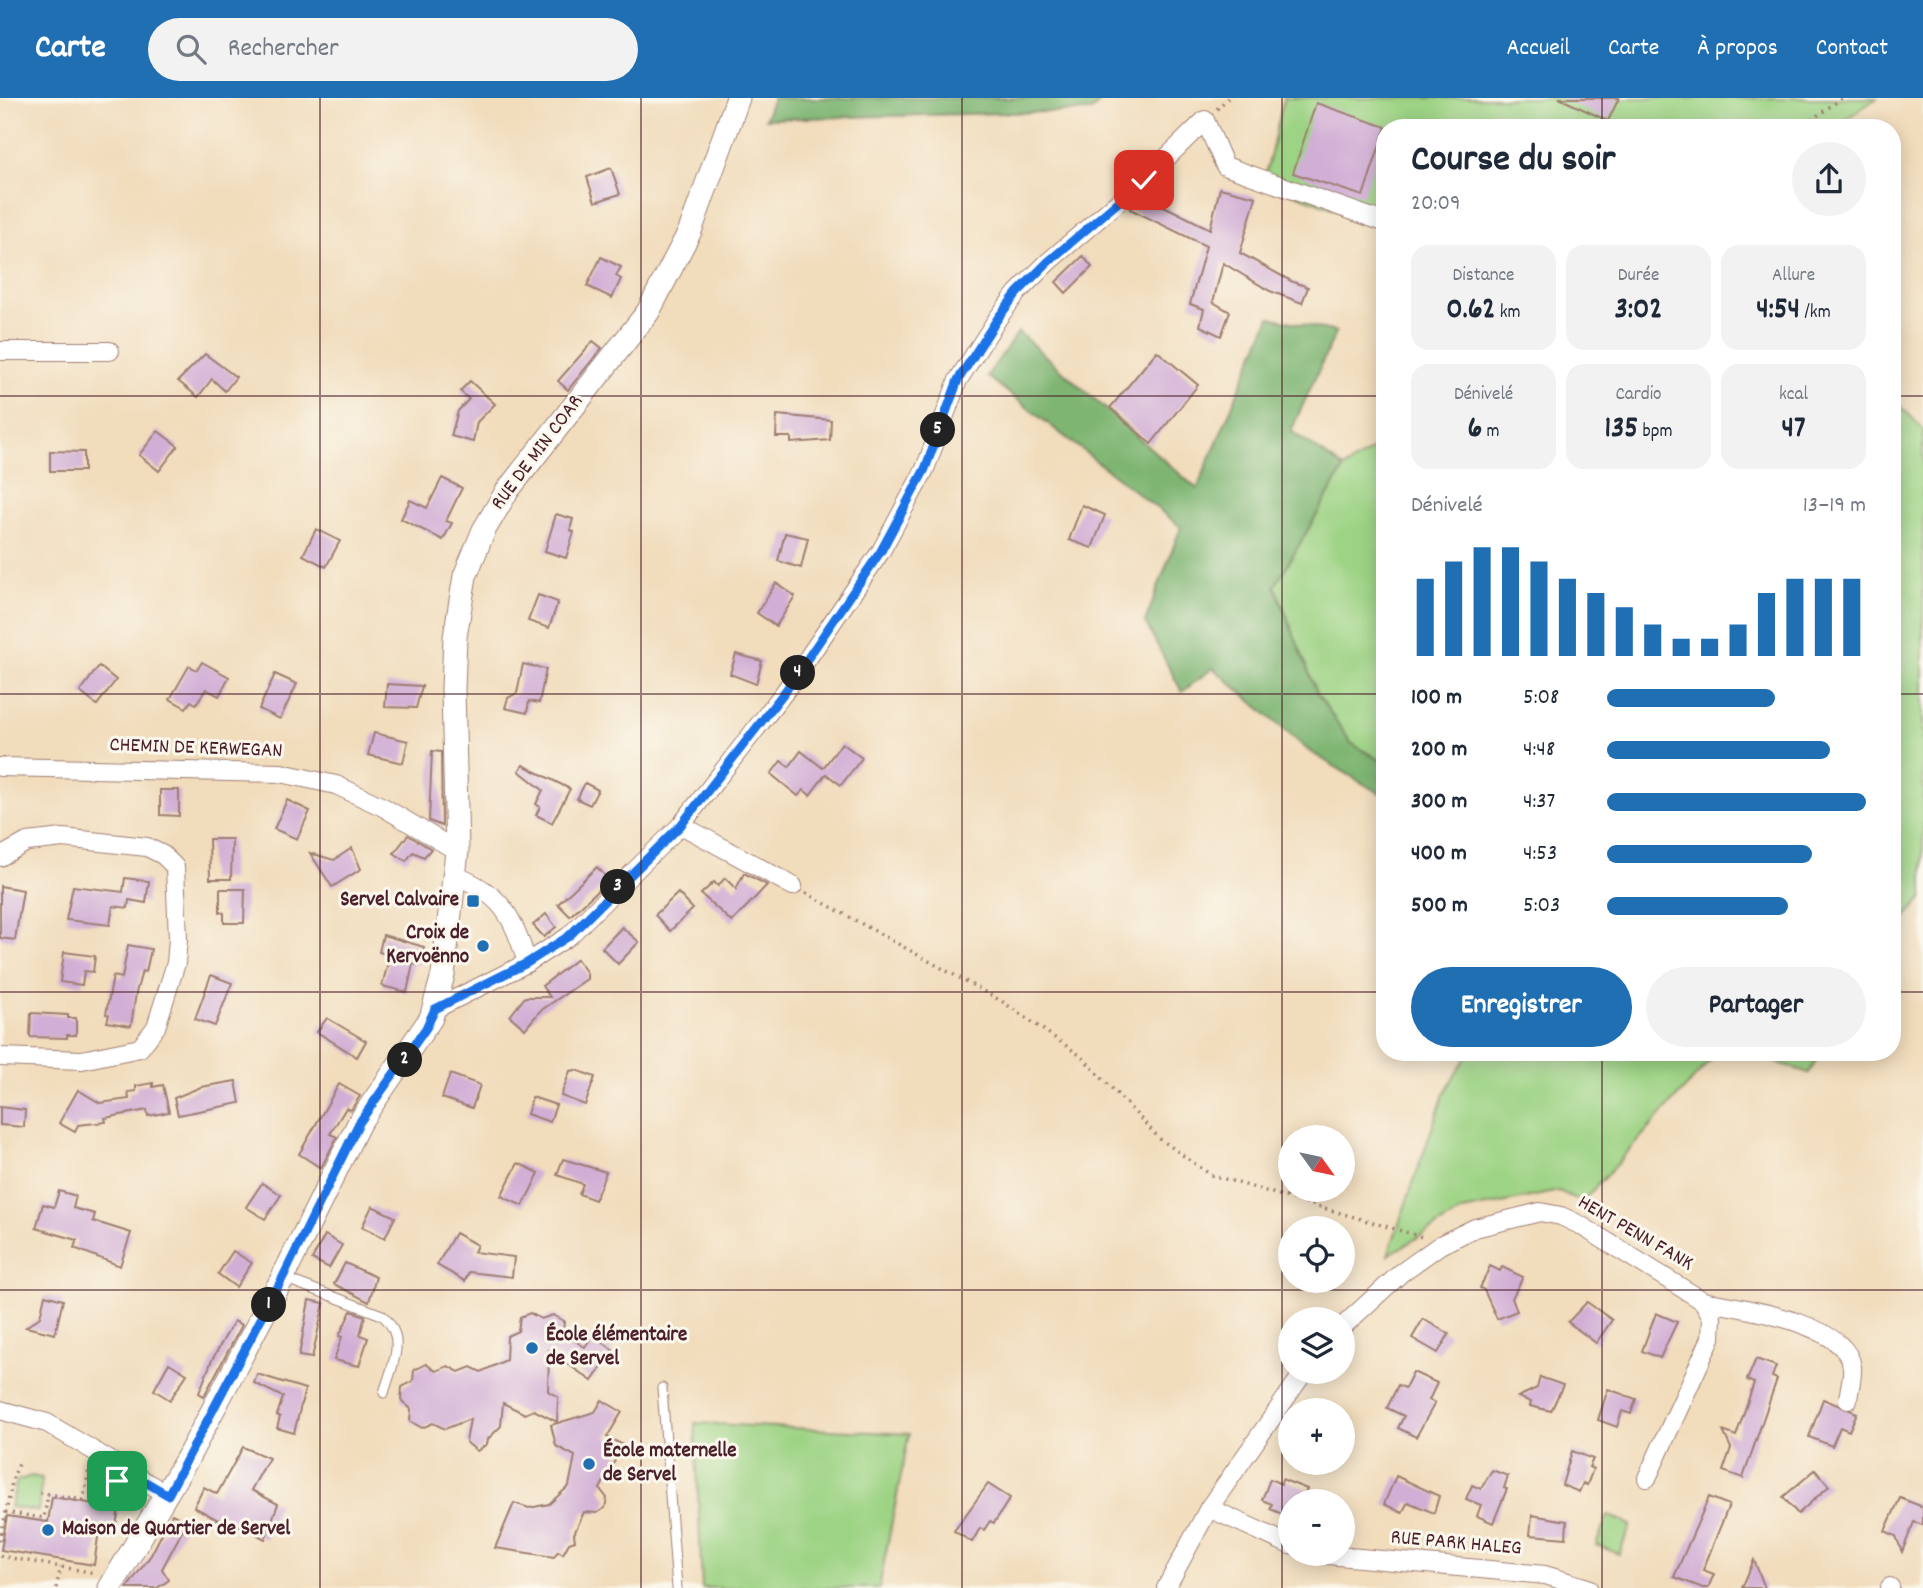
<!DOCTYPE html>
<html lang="fr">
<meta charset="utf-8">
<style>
body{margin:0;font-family:Dekko,sans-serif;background:#f2f2f3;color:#1f2937;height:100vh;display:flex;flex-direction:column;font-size:26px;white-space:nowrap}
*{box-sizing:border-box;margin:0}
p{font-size:23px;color:#747a83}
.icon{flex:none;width:38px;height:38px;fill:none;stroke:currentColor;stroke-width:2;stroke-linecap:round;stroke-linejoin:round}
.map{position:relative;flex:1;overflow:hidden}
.drawer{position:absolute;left:1376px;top:21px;width:525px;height:942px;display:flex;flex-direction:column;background:#fff;border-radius:28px;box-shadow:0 4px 18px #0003}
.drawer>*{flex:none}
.needle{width:46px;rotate:123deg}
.controls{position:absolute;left:1278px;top:1027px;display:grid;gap:14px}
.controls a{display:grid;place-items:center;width:77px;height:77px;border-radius:50%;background:#fff;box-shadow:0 4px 18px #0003;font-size:35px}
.pin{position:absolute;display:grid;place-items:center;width:60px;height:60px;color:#fff;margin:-30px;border-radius:14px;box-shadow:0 4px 10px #0006}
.km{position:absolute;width:35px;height:35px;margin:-18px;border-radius:50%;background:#222;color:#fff;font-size:19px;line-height:35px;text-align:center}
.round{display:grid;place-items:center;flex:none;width:74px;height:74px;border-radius:37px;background:#f2f2f3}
.summary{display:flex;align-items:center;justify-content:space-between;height:119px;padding:0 35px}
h1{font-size:38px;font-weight:800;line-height:52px}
.metrics{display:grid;grid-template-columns:repeat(3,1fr);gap:10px;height:119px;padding:7px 35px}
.metrics div{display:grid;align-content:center;border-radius:18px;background:#f2f2f3;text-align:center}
.metrics b{font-size:30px;font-weight:800}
.metrics small{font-size:19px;font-weight:400}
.metrics p{font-size:19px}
.chart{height:196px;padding:14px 35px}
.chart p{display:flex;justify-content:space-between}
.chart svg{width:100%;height:126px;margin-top:7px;stroke:#1f6fb2;stroke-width:6}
.button{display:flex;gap:14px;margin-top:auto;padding:14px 35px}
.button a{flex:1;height:80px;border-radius:42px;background:#1f6fb2;color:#fff;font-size:28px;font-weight:800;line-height:80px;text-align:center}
.button a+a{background:#f2f2f3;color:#1f2937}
ul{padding:0 35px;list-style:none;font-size:23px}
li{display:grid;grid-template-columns:112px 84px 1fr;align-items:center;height:52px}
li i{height:18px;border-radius:9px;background:#1f6fb2}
header{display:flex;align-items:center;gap:42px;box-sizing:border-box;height:98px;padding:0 35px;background:#1f6fb2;color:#fff}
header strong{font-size:33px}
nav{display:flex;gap:38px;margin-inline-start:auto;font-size:24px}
.search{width:490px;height:63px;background:#f2f2f3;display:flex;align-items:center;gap:18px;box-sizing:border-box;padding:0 24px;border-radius:38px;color:#747a83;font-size:26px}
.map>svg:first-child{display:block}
.green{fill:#9dd384;stroke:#747958;stroke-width:2}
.forest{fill:#7eb572;stroke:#646a4e;stroke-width:2}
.building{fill:#d1aed5}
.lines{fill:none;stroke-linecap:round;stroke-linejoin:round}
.service-casing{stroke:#9e7e73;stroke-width:11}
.minor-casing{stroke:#9e7e73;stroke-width:20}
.tertiary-casing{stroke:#9e7e73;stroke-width:25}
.path{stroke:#9e7e73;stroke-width:3.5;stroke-dasharray:2 5;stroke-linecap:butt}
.service{stroke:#fff;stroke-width:9}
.minor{stroke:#fff;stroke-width:18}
.tertiary{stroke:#fff;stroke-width:23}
.route-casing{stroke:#fff;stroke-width:14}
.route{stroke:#1a73e8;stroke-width:9}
.grid{fill:none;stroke:#4a1f2b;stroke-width:2;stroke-opacity:0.55}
.poi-dot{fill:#1f6fb2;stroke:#fbf7ec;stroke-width:2.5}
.labels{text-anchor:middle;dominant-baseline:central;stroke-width:6;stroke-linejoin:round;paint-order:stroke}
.street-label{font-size:21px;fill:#4a1f2b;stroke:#fbf7ec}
.poi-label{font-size:21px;font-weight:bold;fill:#4a1f2b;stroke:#fbf7ec;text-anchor:start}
</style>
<header>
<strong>Carte</strong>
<div class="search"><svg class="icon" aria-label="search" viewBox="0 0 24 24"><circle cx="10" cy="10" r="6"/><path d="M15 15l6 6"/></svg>Rechercher</div>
<nav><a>Accueil</a><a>Carte</a><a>À propos</a><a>Contact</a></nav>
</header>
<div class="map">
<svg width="1923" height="1490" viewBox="0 0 1923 1490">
<rect width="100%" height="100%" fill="#fbf7ec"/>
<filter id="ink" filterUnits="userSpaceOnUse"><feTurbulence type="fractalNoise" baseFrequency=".0143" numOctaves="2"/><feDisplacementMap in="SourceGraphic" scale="14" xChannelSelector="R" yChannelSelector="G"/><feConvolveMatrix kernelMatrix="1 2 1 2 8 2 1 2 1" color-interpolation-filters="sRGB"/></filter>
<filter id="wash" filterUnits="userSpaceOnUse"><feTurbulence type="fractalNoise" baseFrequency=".00686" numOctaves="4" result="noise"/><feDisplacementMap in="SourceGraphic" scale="28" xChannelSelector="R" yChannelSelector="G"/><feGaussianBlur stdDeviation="1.57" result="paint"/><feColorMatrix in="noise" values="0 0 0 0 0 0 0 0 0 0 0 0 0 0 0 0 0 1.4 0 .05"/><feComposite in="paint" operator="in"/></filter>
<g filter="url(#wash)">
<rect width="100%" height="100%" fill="#f1dcbb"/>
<!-- green -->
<g class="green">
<polygon points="1284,0 1877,0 1832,30 1384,30 1384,130 1264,84"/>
<polygon points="1892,300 1923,331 1923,800 1892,834"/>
<polygon points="1384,344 1384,665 1351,645 1317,595 1275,488 1344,370"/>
<polygon points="1469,954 1718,954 1582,1104 1559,1093 1463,1113 1388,1157 1444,996"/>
<polygon points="1745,954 1821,954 1809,975"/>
<polygon points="695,1325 909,1336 879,1490 702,1490"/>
<polygon points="31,1378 42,1380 38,1413 10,1409 17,1383"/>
<polygon points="1608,1417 1631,1427 1619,1456 1596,1447"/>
</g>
<!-- forest -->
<g class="forest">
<polygon points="773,0 1103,0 1092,13 765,21"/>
<polygon points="1270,219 1336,234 1291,333 1344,370 1275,488 1317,595 1351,645 1384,665 1384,698 1309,653 1213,570 1182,594 1145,524 1181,429 987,278 1018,234 1197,391"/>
</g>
<g id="blocks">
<!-- building -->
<g class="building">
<polygon points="1559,0 1619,0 1608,23"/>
<polygon points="1316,5 1386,29 1363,98 1293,75"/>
<polygon points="611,70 620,96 595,104 587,79"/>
<polygon points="1220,90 1256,99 1240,155 1291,183 1308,189 1302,205 1270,193 1223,165 1213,204 1230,214 1221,238 1200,228 1204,211 1190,206 1206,148 1130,111 1144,98 1210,131"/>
<polygon points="1083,158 1092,169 1066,195 1056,184"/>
<polygon points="601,159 621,169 616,178 621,181 612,200 587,188"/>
<polygon points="593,243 602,250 568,292 558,283"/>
<polygon points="1157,253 1198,287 1151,346 1110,310"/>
<polygon points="205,256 236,279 225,293 212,281 198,299 178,283"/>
<polygon points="470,283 495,306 477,324 473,344 451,338 458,313 469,301 460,293"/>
<polygon points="777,317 831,322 830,342 791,345 791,339 776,339"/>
<polygon points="158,333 178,348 159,373 139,357"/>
<polygon points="50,353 84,354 84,373 50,373"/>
<polygon points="442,380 462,390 446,423 452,425 443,442 401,421 410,402 427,410"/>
<polygon points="1082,407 1105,417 1092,450 1069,442"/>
<polygon points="556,416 573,421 570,432 574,434 566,460 545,453"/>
<polygon points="316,431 340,443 326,469 303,457"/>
<polygon points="785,435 808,440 801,470 778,463"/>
<polygon points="776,485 795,498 776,528 757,515"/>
<polygon points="538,497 558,504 549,530 528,523"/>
<polygon points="736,556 762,563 756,586 730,576"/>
<polygon points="202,564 229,579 219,598 206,591 196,606 191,603 186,610 170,601 189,568 197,572"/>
<polygon points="523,566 546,571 539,605 529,603 527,615 505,610 508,600 517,595"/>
<polygon points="99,568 116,582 97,607 80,594"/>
<polygon points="275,576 297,586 280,621 259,611"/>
<polygon points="387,586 422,588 416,610 385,609"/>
<polygon points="374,635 408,643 403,665 368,657"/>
<polygon points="842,645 862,660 841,687 826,676 810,697 804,692 798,698 771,676 781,663 789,669 801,653 823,670"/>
<polygon points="432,653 441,654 442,728 429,723"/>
<polygon points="523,667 570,691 552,725 536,717 540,709 536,706 543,692 519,673"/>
<polygon points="585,685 598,692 590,707 577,701"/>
<polygon points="160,692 179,692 179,718 160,717"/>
<polygon points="287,702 310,713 297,741 274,731"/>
<polygon points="408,737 431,751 424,759 413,754 406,763 394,755"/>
<polygon points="209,741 232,741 231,781 210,781"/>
<polygon points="352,750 361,771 332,789 310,755 334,762"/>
<polygon points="597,769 609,782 570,818 558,806"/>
<polygon points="744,775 767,787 732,824 701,796 714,784 718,788 725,780 736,791"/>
<polygon points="125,780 149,783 146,805 129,802 128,810 113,808 110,827 66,822 73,788 123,794"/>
<polygon points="0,788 23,792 15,842 0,840"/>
<polygon points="220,791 245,791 244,825 224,825 224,815 220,814"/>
<polygon points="678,795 693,811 670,833 655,817"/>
<polygon points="546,816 556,829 544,839 533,827"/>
<polygon points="622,829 639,844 618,866 602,850"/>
<polygon points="383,837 424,849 419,867 413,866 407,894 382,888 390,857 379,854"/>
<polygon points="128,847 151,851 146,874 142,873 136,895 131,928 107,924 109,917 106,916 113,878 122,880"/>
<polygon points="64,854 95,858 93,874 84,873 82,887 60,884"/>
<polygon points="577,861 587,875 587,881 540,913 525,931 510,918 525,899 550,899 542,888"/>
<polygon points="211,877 232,885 215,928 195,921"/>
<polygon points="31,915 68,917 68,920 76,920 76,937 67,937 67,940 30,939"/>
<polygon points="327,920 366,943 357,959 317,934"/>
<polygon points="576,972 595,979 585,1007 561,998 570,973"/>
<polygon points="450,976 480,987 472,1010 442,1000"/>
<polygon points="236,983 240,1005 178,1017 174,1000 201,989"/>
<polygon points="153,985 153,989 163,987 169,1014 148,1018 147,1012 105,1020 106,1024 78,1027 75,1034 59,1025 78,992 100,1005 129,1001 128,994 136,993 136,988"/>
<polygon points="339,986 360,998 351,1012 346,1010 330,1036 337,1039 321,1070 299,1056"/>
<polygon points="532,999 556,1007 550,1024 527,1016"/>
<polygon points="0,1009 25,1012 24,1029 0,1027"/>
<polygon points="563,1061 606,1074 595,1102 579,1096 583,1086 557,1077"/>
<polygon points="518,1065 539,1075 523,1108 501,1098"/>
<polygon points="262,1085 281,1097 265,1121 246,1109"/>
<polygon points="59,1093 76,1098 73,1110 95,1116 93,1123 131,1135 120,1168 74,1150 77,1142 36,1130 43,1106 54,1109"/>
<polygon points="372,1108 395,1119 385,1140 362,1129"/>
<polygon points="455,1135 477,1147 474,1154 514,1159 512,1179 469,1174 465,1183 437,1167"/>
<polygon points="325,1137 342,1147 329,1170 312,1161"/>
<polygon points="233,1153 252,1165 236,1189 218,1176"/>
<polygon points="345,1165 376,1179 369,1204 334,1186"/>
<polygon points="1490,1168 1500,1173 1502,1169 1523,1179 1512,1200 1517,1213 1497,1221 1484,1192 1480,1190"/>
<polygon points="45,1197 63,1202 55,1236 26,1229 40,1219"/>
<polygon points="309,1202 324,1205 312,1260 299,1258"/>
<polygon points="1587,1204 1612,1222 1596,1245 1568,1224"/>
<polygon points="351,1213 365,1218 360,1237 368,1240 359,1268 334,1262 342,1239 339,1238"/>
<polygon points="530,1215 541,1221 553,1217 564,1223 563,1236 585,1249 593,1237 613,1252 592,1283 549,1253 548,1293 558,1299 557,1324 534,1312 525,1316 503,1305 501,1328 488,1341 487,1346 477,1353 466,1344 470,1321 445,1331 433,1325 422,1330 410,1323 411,1311 401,1302 402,1289 413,1283 414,1272 426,1266 436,1273 448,1268 459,1274 471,1269 481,1274 506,1262 507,1238 518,1233 520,1219"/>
<polygon points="1656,1215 1677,1224 1660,1260 1642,1253"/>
<polygon points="1423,1221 1449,1236 1438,1255 1412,1240"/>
<polygon points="234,1223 242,1227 204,1298 199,1295 212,1262"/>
<polygon points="1756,1261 1776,1268 1772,1279 1777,1281 1743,1380 1723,1373 1731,1350 1723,1333 1736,1338 1754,1285 1747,1282"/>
<polygon points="169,1265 187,1276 170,1302 154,1292"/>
<polygon points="1413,1274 1437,1285 1429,1302 1435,1305 1416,1339 1398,1330 1404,1318 1387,1310 1398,1287 1405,1290"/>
<polygon points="257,1276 305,1291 294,1335 277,1330 280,1319 277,1317 283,1299 254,1285"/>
<polygon points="1540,1279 1563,1287 1551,1313 1530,1308 1531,1304 1518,1299 1537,1290"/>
<polygon points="1608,1291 1636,1301 1631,1316 1622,1313 1617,1329 1598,1322"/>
<polygon points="1823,1301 1857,1315 1849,1333 1840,1329 1832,1348 1809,1339"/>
<polygon points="602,1302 622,1314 607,1339 623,1347 600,1391 607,1400 605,1410 597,1415 584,1414 574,1436 575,1443 569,1445 563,1456 558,1453 554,1459 495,1450 514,1405 529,1410 549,1406 569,1388 575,1358 556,1348 551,1327 595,1314"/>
<polygon points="243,1349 269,1360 251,1392 278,1406 265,1441 235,1425 233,1430 194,1409 204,1389 217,1396"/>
<polygon points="1572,1353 1593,1361 1589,1369 1593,1371 1587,1387 1583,1385 1579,1394 1562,1387"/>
<polygon points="1492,1372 1508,1378 1504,1390 1507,1391 1493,1425 1477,1418 1481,1407 1466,1401 1472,1387 1481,1391"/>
<polygon points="1815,1372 1829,1388 1798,1416 1783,1399"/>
<polygon points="1396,1378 1439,1398 1434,1415 1408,1404 1402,1415 1384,1406"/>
<polygon points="1270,1381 1281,1386 1282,1381 1307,1391 1301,1404 1290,1404 1290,1419 1270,1411 1272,1406 1262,1402"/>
<polygon points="988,1386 1010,1400 994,1425 990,1423 984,1432 980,1430 972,1444 954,1433"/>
<polygon points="52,1399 119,1410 115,1434 99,1432 94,1467 1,1452 7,1418 48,1424"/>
<polygon points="1709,1399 1729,1407 1703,1472 1714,1476 1708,1490 1703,1490 1674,1479"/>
<polygon points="1900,1400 1923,1409 1923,1427 1914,1424 1902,1454 1896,1438 1885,1433"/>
<polygon points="172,1416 187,1424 162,1471 169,1482 157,1490 127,1490 151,1457"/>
<polygon points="1532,1417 1567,1423 1566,1440 1530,1437"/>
<polygon points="1754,1462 1765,1490 1742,1490"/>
</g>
</g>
</g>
<g filter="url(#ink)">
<use href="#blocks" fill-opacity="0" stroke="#9e7e73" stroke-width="2"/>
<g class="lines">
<defs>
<g id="service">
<path d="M284 1180 382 1217C408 1240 392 1267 384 1295"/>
<polyline points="662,1290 677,1490"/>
</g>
<g id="minor">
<polyline points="0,253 110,253"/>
<polyline points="0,669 281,675 336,687 383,709 457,753"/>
<polyline points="681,727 793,788"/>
<polyline points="0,759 27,744 63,740 147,749 163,757 175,769 178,841 176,865 156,929 140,950 82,962 0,959"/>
<path d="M454 777C501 795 514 819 527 865"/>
<polyline points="435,911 527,865 569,838 681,727 786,592 881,453 925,371 958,282 998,220 1017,195 1048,164 1144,82 1205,22 1225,68 1384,124"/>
<path d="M1703 1203C1739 1210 1847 1224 1852 1269 1853 1279 1849 1292 1848 1302"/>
<polyline points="1342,1229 1401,1175 1440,1147 1475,1130 1540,1114 1561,1118 1580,1127 1703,1203 1712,1219 1711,1240 1647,1380"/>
<polyline points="0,1312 47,1325 168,1397"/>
<polyline points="1209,1410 1290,1447"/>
<polyline points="1317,1456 1545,1477 1588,1490"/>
<polyline points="1166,1490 1209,1410 1304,1274"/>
<polyline points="1890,1490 1890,1489"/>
</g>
<polyline id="tertiary" points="110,1490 187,1361 283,1179 359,1025 431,920 443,877 457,753 453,591 455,539 465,478 484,432 507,393 648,214 690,133 738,0"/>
</defs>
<!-- service casing -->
<use href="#service" class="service-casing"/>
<!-- minor casing -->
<use href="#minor" class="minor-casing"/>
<!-- tertiary casing -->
<use href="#tertiary" class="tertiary-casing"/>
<!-- path -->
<g class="path">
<polyline points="1217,11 1228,0"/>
<polyline points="1800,30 1842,0"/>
<polyline points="806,795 1003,904 1081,958 1160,1041 1211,1077 1422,1139"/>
<polyline points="40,1395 48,1396"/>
<polyline points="5,1414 44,1420 48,1396 83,1402 89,1372"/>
<polyline points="0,1443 13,1379 19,1366"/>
<polyline points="0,1458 95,1475"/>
<polyline points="56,1490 61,1469"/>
</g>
<!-- service -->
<use href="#service" class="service"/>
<!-- minor -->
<use href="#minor" class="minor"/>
<!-- tertiary -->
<use href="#tertiary" class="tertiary"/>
</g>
</g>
<g class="lines" filter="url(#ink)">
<defs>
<polyline id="route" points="117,1383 123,1371 168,1397 283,1179 359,1025 426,930 435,911 527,865 569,838 681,727 786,592 881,453 925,371 958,282 998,220 1017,195 1048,164 1144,82"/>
</defs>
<!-- route casing -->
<use href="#route" class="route-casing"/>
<!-- route -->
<use href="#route" class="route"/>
</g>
<!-- grid -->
<path class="grid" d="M320 0V1490M641 0V1490M962 0V1490M1282 0V1490M1602 0V30M0 298H1384M1892 298H1923M0 596H1384M1892 596H1923M0 894H1384M1892 894H1923M1602 954V1490M0 1192H1923"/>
<!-- markers -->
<g class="poi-dot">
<rect x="466" y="796" width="14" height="14" rx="3.5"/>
<circle cx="483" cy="848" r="7"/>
<circle cx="532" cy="1250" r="7"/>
<circle cx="589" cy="1366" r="7"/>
<circle cx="48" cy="1432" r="7"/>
</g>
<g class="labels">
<!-- street labels -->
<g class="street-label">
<text transform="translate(538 355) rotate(-53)">RUE DE MIN COAR</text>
<text transform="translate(196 651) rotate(2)">CHEMIN DE KERWEGAN</text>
<text transform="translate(1635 1136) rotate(30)">HENT PENN FANK</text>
<text transform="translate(1456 1446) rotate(5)">RUE PARK HALEG</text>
</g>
<!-- poi labels -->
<g class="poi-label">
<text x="459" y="803" text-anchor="end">Servel Calvaire</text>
<text x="469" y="836" text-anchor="end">Croix de<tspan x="469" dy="24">Kervoënno</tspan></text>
<text x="546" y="1238">École élémentaire<tspan x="546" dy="24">de Servel</tspan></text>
<text x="603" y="1354">École maternelle<tspan x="603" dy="24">de Servel</tspan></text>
<text x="62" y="1432">Maison de Quartier de Servel</text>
</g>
</g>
</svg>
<div class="controls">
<a><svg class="needle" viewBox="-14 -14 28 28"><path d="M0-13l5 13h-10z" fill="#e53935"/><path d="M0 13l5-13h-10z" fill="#747a83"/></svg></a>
<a><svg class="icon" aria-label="locate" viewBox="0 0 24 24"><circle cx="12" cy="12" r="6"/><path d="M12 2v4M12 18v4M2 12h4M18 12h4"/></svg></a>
<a><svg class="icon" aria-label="layers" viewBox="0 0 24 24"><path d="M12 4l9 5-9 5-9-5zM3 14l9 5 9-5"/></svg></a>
<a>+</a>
<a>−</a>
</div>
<div class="pin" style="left:117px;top:1383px;background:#1e9e55"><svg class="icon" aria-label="arrive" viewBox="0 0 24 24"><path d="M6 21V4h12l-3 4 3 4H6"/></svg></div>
<div class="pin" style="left:1144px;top:82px;background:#d93025"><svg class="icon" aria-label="check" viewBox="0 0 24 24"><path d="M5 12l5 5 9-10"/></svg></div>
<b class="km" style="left:269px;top:1207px">1</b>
<b class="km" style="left:405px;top:962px">2</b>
<b class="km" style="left:618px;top:789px">3</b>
<b class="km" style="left:798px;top:575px">4</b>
<b class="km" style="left:938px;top:332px">5</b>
<section class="drawer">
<div class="summary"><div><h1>Course du soir</h1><p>20:09</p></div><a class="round"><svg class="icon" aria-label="share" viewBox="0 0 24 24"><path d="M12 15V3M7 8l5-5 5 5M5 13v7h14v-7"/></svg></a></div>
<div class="metrics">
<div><p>Distance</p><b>0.62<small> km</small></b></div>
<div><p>Durée</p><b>3:02</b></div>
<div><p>Allure</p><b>4:54<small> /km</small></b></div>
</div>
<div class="metrics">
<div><p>Dénivelé</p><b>6<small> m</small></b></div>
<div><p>Cardio</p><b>135<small> bpm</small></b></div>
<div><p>kcal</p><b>47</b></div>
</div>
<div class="chart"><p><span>Dénivelé</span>13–19 m</p>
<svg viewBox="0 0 160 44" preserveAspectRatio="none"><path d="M5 44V17M15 44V11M25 44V6M35 44V6M45 44V11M55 44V17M65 44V22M75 44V27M85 44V33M95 44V38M105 44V38M115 44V33M125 44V22M135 44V17M145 44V17M155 44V17"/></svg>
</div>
<ul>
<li><b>100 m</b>5:08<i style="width:65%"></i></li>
<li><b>200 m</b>4:48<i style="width:86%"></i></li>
<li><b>300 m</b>4:37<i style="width:100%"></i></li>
<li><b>400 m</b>4:53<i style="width:79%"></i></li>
<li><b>500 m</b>5:03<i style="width:70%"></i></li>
</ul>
<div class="button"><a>Enregistrer</a><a>Partager</a></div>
</section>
</div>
